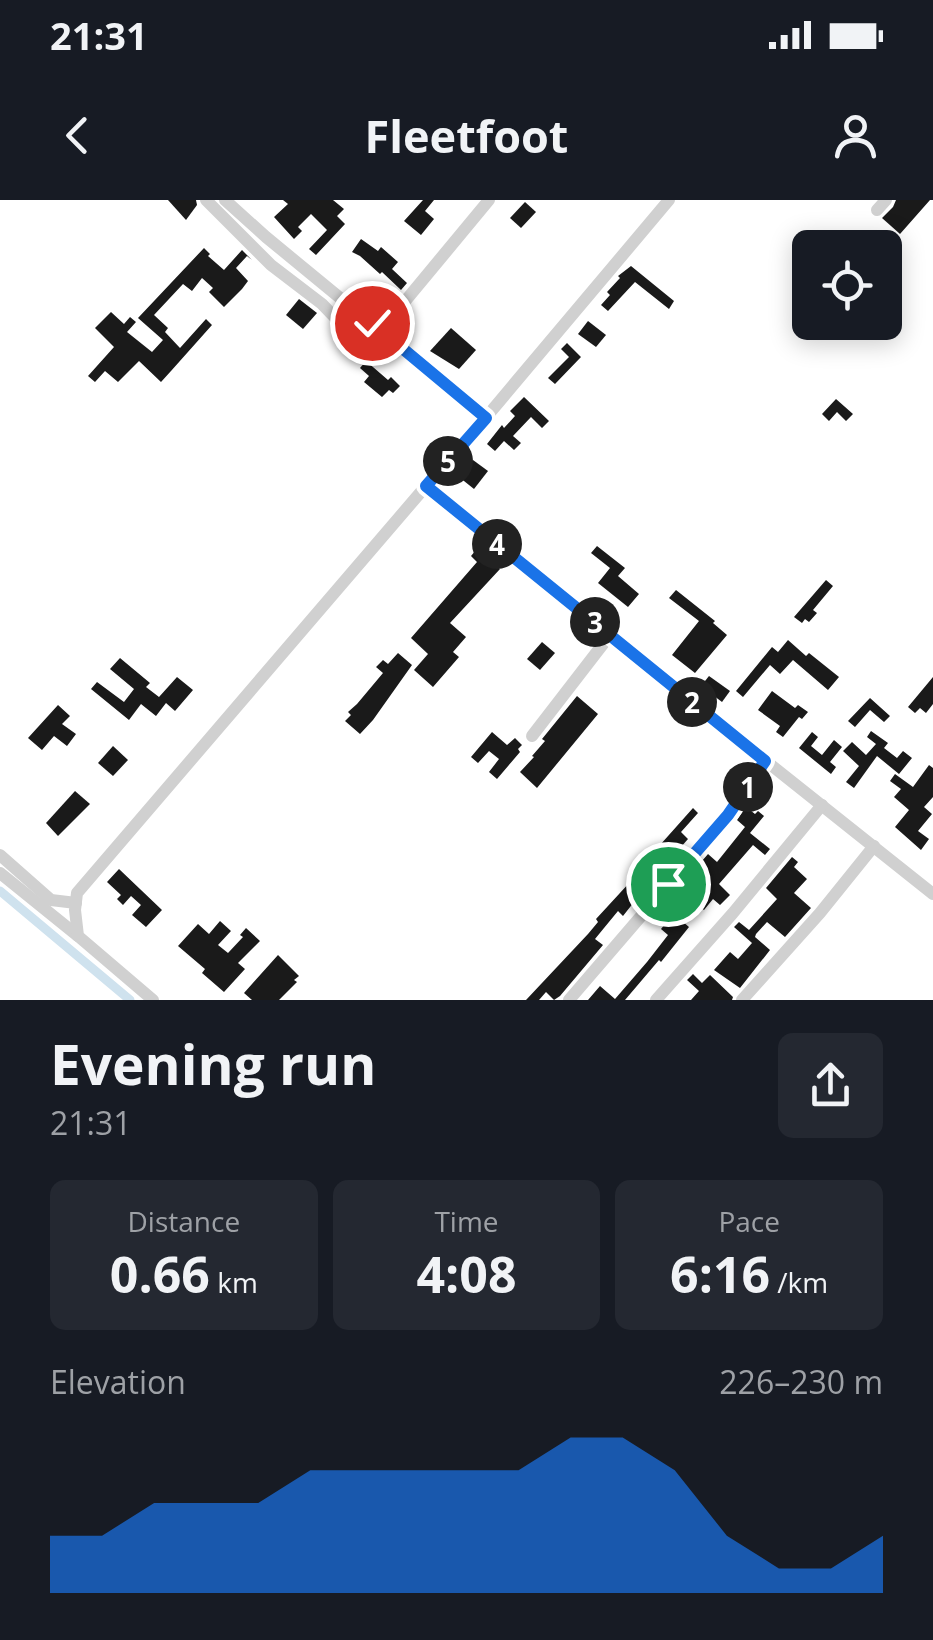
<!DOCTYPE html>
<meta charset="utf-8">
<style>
body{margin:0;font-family:"Open Sans",sans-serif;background:#242831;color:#f1f3f6;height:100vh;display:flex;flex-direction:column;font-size:38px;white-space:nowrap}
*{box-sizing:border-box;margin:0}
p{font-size:32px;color:#9ea1a6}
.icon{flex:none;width:55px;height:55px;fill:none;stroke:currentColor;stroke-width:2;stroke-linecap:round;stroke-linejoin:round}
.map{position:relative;height:800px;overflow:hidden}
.sheet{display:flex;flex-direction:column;background:#171b24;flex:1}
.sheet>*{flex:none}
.tools{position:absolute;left:792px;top:30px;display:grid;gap:20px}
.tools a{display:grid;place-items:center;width:110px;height:110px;border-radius:15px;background:#171b24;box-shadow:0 5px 25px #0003;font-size:50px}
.pin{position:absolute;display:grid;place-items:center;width:85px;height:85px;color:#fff;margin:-42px;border:5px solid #fff;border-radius:50%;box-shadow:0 2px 10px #0007}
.km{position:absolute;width:50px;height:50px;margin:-25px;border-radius:50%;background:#222;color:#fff;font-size:28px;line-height:50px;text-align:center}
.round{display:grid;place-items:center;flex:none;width:105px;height:105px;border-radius:15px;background:#242831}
.overview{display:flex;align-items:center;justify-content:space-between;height:170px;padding:0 50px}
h1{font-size:55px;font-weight:700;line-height:75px}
.metrics{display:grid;grid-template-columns:repeat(3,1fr);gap:15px;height:170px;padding:10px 50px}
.metrics div{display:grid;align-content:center;border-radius:15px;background:#242831;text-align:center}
.metrics b{font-size:50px;font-weight:700}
.metrics small{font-size:28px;font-weight:400}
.metrics p{font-size:28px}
.chart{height:280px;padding:20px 50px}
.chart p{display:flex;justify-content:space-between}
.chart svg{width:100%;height:180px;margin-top:10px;fill:#1a73e8;opacity:.7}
.status{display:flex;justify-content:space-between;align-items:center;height:70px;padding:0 50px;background:#171b24;direction:ltr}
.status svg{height:28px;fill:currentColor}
header{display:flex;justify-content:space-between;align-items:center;height:130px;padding:0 50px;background:#171b24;font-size:45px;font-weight:700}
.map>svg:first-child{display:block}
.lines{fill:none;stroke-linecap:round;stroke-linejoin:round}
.canal{stroke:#cfe2ee;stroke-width:9}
.building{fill:#1a1a1a}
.minor{stroke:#d0d0d0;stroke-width:12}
.route-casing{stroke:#fff;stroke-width:20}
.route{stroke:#1a73e8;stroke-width:12}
</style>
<div class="status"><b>21:31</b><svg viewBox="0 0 49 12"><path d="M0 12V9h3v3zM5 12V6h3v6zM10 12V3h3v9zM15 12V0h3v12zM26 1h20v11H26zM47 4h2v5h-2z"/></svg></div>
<header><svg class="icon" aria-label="back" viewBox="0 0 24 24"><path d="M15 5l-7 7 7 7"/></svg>Fleetfoot<svg class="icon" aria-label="person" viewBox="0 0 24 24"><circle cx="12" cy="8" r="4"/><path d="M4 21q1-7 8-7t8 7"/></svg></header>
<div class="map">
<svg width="933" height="800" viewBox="0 0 933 800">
<rect width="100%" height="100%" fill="#fff"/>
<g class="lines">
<!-- canal -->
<polyline class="canal" points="0,691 130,800"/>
</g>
<!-- building -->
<g class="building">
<polygon points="168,0 196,0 197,5 186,20"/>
<polygon points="283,0 333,0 344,9 337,16 345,24 316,55 309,49 327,30 311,14 298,27 302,31 294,39 274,17 288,4"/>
<polygon points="423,0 434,0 425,11 434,19 421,35 404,21"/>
<polygon points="896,0 930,0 900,34 882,18 893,7"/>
<polygon points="525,2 536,12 521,28 510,18"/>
<polygon points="361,39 378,51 381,47 398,62 392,69 407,83 401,90 382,72 380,74 360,56 352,52"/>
<polygon points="204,48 210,54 208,56 224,70 242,50 252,60 247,56 236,68 248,81 242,89 224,107 209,92 213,88 202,78 192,91 183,84 154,115 168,128 165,132 180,148 206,119 212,125 171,171 161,182 139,161 118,182 105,171 95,182 88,176 114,147 95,128 111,112 124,124 130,117 136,122 127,132 152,152 163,140 138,118"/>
<polygon points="631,66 674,101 669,109 635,82 608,111 601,105 610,95 607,92 620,78 618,76"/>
<polygon points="299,99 317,113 303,129 286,115"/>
<polygon points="588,121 606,135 596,147 578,134"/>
<polygon points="451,128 476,150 459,169 430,151"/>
<polygon points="567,143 581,157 555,184 548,178 569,157 561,149"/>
<polygon points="366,161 388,180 391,177 400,186 393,193 389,190 382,197 364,182 369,176 360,168"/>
<polygon points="524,197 549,221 542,228 531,217 513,236 521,243 514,250 504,241 495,251 487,244 502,225 504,228 515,216 510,211"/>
<polygon points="836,199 853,214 846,221 837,212 829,221 822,214"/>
<polygon points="473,260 488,271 474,289 459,277"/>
<polygon points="597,346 625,368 618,376 639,394 628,407 598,383 610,368 591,353"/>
<polygon points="476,350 500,369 450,423 466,437 453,452 459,457 433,487 414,470 428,454 411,438 477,362 471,356"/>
<polygon points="826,380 833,386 813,410 817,413 809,422 805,419 802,423 794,417"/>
<polygon points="676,390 715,421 713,423 727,435 695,473 672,455 699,421 669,398"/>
<polygon points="788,440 806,456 809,453 839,477 828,490 793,460 780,474 770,465 743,497 736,491 772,447 778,452"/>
<polygon points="542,442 555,453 540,470 527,459"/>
<polygon points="398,453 412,465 373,520 360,534 345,521 351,515 348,512 357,504 383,473 376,467 383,460 388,464"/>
<polygon points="120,458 150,483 146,487 159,497 177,477 193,490 175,511 166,503 156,516 141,504 129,520 91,489 97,482 124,502 134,489 110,469"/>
<polygon points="709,476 730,491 722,502 701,486"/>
<polygon points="933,477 933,504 926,513 920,508 915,513 908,507"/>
<polygon points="772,491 795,508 798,505 808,512 802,519 799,517 783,537 776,532 780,526 758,510"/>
<polygon points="577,496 598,514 537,588 520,572 534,557 532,556 545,541 542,539"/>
<polygon points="870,498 890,516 884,522 870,510 855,527 848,521"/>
<polygon points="58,505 70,516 62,524 76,534 67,546 54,536 42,550 28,538"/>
<polygon points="871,531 888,543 884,548 897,558 903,551 912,558 899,574 877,556 854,588 846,582 859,566 843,551 852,542 866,555 876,544 867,537"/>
<polygon points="492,532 507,545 515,538 522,545 518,549 520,552 497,579 489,572 499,559 489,551 478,563 471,557"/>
<polygon points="812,532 818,537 811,546 822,555 834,540 842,547 830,562 836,567 831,574 799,548"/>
<polygon points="113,546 128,560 113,576 98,563"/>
<polygon points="929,565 933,568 933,597 924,607 932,614 918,631 929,639 921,650 895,627 909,610 894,597 901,589 890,581 895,574 913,587"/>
<polygon points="75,591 90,604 58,636 46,623"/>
<polygon points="746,607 755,614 758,611 764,616 750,633 770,649 765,655 753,645 719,684 730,695 720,705 713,699 704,710 696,704 682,721 689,727 661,762 659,760 625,800 588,800 600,786 615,799 647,762 668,735 661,729 687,697 679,690 652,719 708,654 717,662 745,627 737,620"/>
<polygon points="693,608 698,613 681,632 688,639 660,671 664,674 655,685 650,682 632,701 634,702 623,716 618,711 604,728 595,739 603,745 560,796 554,800 546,792 539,800 526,800 588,734 598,722 596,719 654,656 652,654"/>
<polygon points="792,657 798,662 794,667 807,679 794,693 811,708 785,737 767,722 756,734 755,737 770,750 740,788 714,770 730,752 738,759 752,743 734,727 739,722 749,730 777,699 766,688"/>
<polygon points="119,669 162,710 146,727 132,715 141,705 131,696 123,705 117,699 121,695 107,682"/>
<polygon points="220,721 231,731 218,745 228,753 243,737 240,735 246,728 260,741 238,763 245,769 224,792 202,773 205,769 178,746 198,724 209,734"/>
<polygon points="278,755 299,776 294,780 297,782 279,800 252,800 244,793"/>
<polygon points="693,774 702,783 710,775 733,797 732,800 691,800 699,791 687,780"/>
</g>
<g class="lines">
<!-- minor -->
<g class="minor">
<polyline points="206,0 271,65 322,104 349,132"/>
<polyline points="225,0 266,37 486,218"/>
<polyline points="877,10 886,0"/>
<polyline points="384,132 392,117 489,0"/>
<polyline points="426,286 732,534 933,694"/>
<polyline points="532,536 610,435"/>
<polyline points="0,655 51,700 76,703"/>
<polyline points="0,673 78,736"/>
<polyline points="153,800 78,736 75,710 77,693 426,286 461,247 669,0"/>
<polyline points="569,800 728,615 765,561"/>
<polyline points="656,800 733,713 822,605"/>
<polyline points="742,800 820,713 874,646"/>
</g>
</g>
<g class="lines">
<defs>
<polyline id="route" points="372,123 486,218 426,286 765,561 728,615 668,684"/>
</defs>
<!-- route casing -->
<use href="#route" class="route-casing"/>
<!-- route -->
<use href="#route" class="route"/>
</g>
</svg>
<div class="tools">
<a><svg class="icon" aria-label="locate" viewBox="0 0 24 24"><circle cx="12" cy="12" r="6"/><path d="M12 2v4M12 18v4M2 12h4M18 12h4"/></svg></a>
</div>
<div class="pin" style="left:668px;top:684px;background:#1e9e55"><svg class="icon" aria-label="arrive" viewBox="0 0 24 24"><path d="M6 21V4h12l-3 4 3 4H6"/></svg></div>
<div class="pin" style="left:372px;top:123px;background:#d93025"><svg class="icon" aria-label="check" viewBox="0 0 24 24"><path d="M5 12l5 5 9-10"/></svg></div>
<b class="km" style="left:748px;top:587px">1</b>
<b class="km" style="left:692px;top:502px">2</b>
<b class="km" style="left:595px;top:422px">3</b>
<b class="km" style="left:497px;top:344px">4</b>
<b class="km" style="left:448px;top:261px">5</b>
</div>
<section class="sheet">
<div class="overview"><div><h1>Evening run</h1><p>21:31</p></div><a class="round"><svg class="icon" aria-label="share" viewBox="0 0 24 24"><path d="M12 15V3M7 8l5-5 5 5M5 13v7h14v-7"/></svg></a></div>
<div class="metrics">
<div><p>Distance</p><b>0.66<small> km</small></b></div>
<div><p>Time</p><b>4:08</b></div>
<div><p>Pace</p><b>6:16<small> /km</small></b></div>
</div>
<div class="chart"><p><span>Elevation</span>226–230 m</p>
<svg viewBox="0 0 160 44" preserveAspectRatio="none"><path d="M0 44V30L10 30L20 22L30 22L40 22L50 14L60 14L70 14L80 14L90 14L100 6L110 6L120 14L130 30L140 38L150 38L160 30V44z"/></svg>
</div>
</section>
